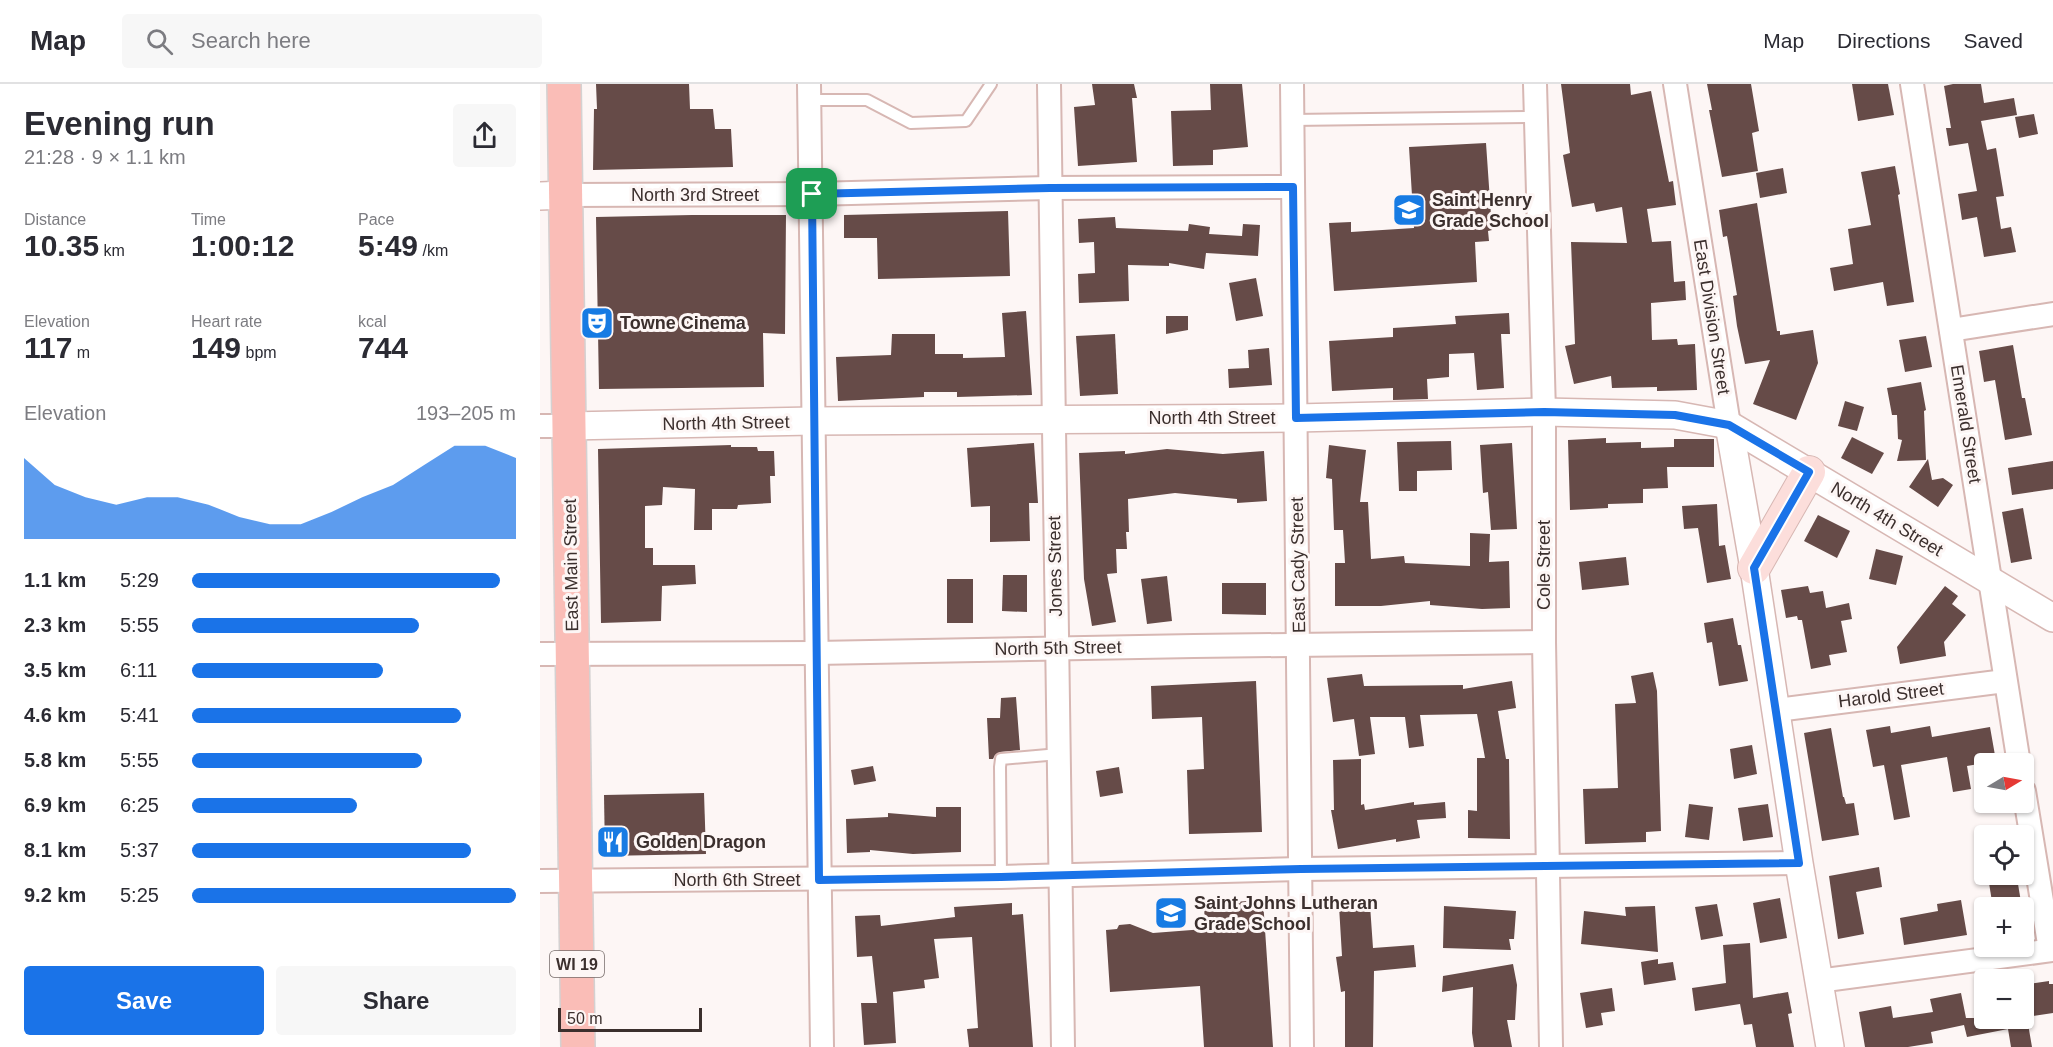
<!DOCTYPE html>
<meta charset="utf-8">
<style>
body{margin:0;font-family:Helvetica,sans-serif;background:#f7f7f7;color:#2b2b33;height:100vh;display:flex;flex-direction:column;font-size:22px;white-space:nowrap}
*{box-sizing:border-box;margin:0}
p{font-size:20px;color:#7c7c81}
.icon{flex:none;width:33px;height:33px;fill:none;stroke:currentColor;stroke-width:2;stroke-linecap:round;stroke-linejoin:round}
.map{position:relative;flex:1;overflow:hidden}
.drawer{display:flex;flex-direction:column;background:#fff;width:540px}
.drawer>*{flex:none}
.needle{width:39px;rotate:80deg}
.tools{position:absolute;left:1434px;top:669px;display:grid;gap:12px}
.tools a{display:grid;place-items:center;width:60px;height:60px;border-radius:6px;background:#fff;box-shadow:0 2px 4px #0004;font-size:30px}
.scale{position:absolute;left:18px;bottom:15px;width:144px;box-sizing:border-box;padding-left:6px;border:3px solid #3b2f2d;border-top:0;font-size:16px;line-height:21px;white-space:nowrap;color:#3b2f2d;-webkit-text-stroke:4px #fdf6f5;paint-order:stroke}
.pin{position:absolute;display:grid;place-items:center;width:51px;height:51px;color:#fff;margin:-26px;border-radius:12px;box-shadow:0 3px 9px #0006}
.round{display:grid;place-items:center;flex:none;width:63px;height:63px;border-radius:6px;background:#f7f7f7}
.headline{display:flex;align-items:center;justify-content:space-between;height:102px;padding:0 24px}
h1{font-size:33px;font-weight:700;line-height:45px}
.metrics{display:grid;grid-template-columns:repeat(3,1fr);gap:9px;height:102px;padding:6px 24px}
.metrics div{display:grid;align-content:center}
.metrics b{font-size:30px;font-weight:700}
.metrics small{font-size:16px;font-weight:400}
.metrics p{font-size:16px}
.chart{height:168px;padding:12px 24px}
.chart p{display:flex;justify-content:space-between}
.chart svg{width:100%;height:108px;margin-top:6px;fill:#1a73e8;opacity:.7}
.primary-button{display:flex;gap:12px;margin-top:auto;padding:12px 24px}
.primary-button a{flex:1;height:69px;border-radius:6px;background:#1a73e8;color:#fff;font-size:24px;font-weight:700;line-height:69px;text-align:center}
.primary-button a+a{background:#f7f7f7;color:#2b2b33}
ul{padding:0 24px;list-style:none;font-size:20px}
li{display:grid;grid-template-columns:96px 72px 1fr;align-items:center;height:45px}
li i{height:15px;border-radius:8px;background:#1a73e8}
header{display:flex;align-items:center;gap:36px;box-sizing:border-box;height:84px;padding:0 30px;background:#fff;border-bottom:2px solid #e1e1e2}
header strong{font-size:28px}
nav{display:flex;gap:33px;margin-inline-start:auto;font-size:21px}
.search{width:420px;height:54px;background:#f7f7f7;display:flex;align-items:center;gap:15px;box-sizing:border-box;padding:0 21px;border-radius:6px;color:#7c7c81;font-size:22px}
main{display:flex;flex:1;min-height:0}
.map>svg:first-child{display:block}
.building{fill:#664b48}
.lines{fill:none;stroke-linecap:round;stroke-linejoin:round}
.service-casing{stroke:#d7b7b3;stroke-width:14}
.minor-casing{stroke:#d7b7b3;stroke-width:26}
.tertiary-casing{stroke:#d7b7b3;stroke-width:30}
.secondary-casing{stroke:#d7b7b3;stroke-width:34}
.primary-casing{stroke:#d4d1d1;stroke-width:36}
.service{stroke:#fff;stroke-width:10}
.minor{stroke:#fff;stroke-width:22}
.tertiary{stroke:#fff;stroke-width:27}
.secondary{stroke:#fcdedb;stroke-width:32}
.primary{stroke:#fabdb7;stroke-width:33}
.route-casing{stroke:#fff;stroke-width:12}
.route{stroke:#1a73e8;stroke-width:8}
.labels{text-anchor:middle;dominant-baseline:central;stroke-width:6;stroke-linejoin:round;paint-order:stroke}
.shield{fill:#fdf6f5;stroke:#756b69;stroke-width:1.5}
.shield-label{font-size:16px;font-weight:bold;fill:#3b2f2d}
.street-label{font-size:18px;fill:#3b2f2d;stroke:#fdf6f5}
.poi-label{font-size:18px;font-weight:bold;fill:#3b2f2d;stroke:#fdf6f5;text-anchor:start}
</style>
<header>
<strong>Map</strong>
<div class="search"><svg class="icon" aria-label="search" viewBox="0 0 24 24"><circle cx="10" cy="10" r="6"/><path d="M15 15l6 6"/></svg>Search here</div>
<nav><a>Map</a><a>Directions</a><a>Saved</a></nav>
</header>
<main>
<section class="drawer">
<div class="headline"><div><h1>Evening run</h1><p>21:28 · 9 × 1.1 km</p></div><a class="round"><svg class="icon" aria-label="share" viewBox="0 0 24 24"><path d="M12 15V3M7 8l5-5 5 5M5 13v7h14v-7"/></svg></a></div>
<div class="metrics">
<div><p>Distance</p><b>10.35<small> km</small></b></div>
<div><p>Time</p><b>1:00:12</b></div>
<div><p>Pace</p><b>5:49<small> /km</small></b></div>
</div>
<div class="metrics">
<div><p>Elevation</p><b>117<small> m</small></b></div>
<div><p>Heart rate</p><b>149<small> bpm</small></b></div>
<div><p>kcal</p><b>744</b></div>
</div>
<div class="chart"><p><span>Elevation</span>193–205 m</p>
<svg viewBox="0 0 160 44" preserveAspectRatio="none"><path d="M0 44V11L10 22L20 27L30 30L40 27L50 27L60 30L70 35L80 38L90 38L100 33L110 27L120 22L130 14L140 6L150 6L160 11V44z"/></svg>
</div>
<ul>
<li><b>1.1 km</b>5:29<i style="width:95%"></i></li>
<li><b>2.3 km</b>5:55<i style="width:70%"></i></li>
<li><b>3.5 km</b>6:11<i style="width:59%"></i></li>
<li><b>4.6 km</b>5:41<i style="width:83%"></i></li>
<li><b>5.8 km</b>5:55<i style="width:71%"></i></li>
<li><b>6.9 km</b>6:25<i style="width:51%"></i></li>
<li><b>8.1 km</b>5:37<i style="width:86%"></i></li>
<li><b>9.2 km</b>5:25<i style="width:100%"></i></li>
</ul>
<div class="primary-button"><a>Save</a><a>Share</a></div>
</section>
<div class="map">
<svg width="1513" height="963" viewBox="0 0 1513 963">
<rect width="100%" height="100%" fill="#fdf6f5"/>
<!-- building -->
<g class="building">
<polygon points="56,0 149,0 150,25 173,25 175,45 191,45 193,83 53,86 54,25 57,25"/>
<polygon points="552,0 594,0 597,14 592,14 597,78 538,82 534,23 555,21"/>
<polygon points="670,0 702,0 708,63 673,66 673,81 633,82 631,27 671,26"/>
<polygon points="1021,0 1090,0 1091,11 1111,7 1129,98 1133,97 1136,121 1107,125 1112,158 1131,157 1134,198 1145,197 1146,216 1111,219 1112,256 1137,255 1138,261 1155,260 1157,306 1117,307 1117,303 1072,304 1071,292 1034,300 1025,262 1035,260 1031,158 1087,159 1082,123 1056,128 1054,119 1032,123 1023,71 1030,69"/>
<polygon points="1167,0 1211,0 1219,47 1212,49 1218,87 1182,93 1169,26 1172,26"/>
<polygon points="1312,0 1348,0 1354,31 1318,37"/>
<polygon points="1413,0 1441,0 1444,19 1474,14 1477,31 1441,37 1447,66 1456,64 1464,112 1456,113 1461,145 1471,143 1476,168 1444,173 1437,133 1422,136 1418,110 1437,107 1428,59 1409,62 1406,44 1411,44 1404,2"/>
<polygon points="1494,30 1498,50 1479,54 1475,33"/>
<polygon points="946,59 952,146 948,147 949,157 935,158 937,198 794,207 789,139 811,138 811,148 874,144 869,63"/>
<polygon points="1355,82 1360,110 1358,111 1374,218 1347,222 1343,198 1294,207 1290,184 1313,180 1308,145 1331,141 1321,88"/>
<polygon points="1243,84 1247,109 1220,114 1216,89"/>
<polygon points="1217,119 1237,247 1240,247 1240,251 1273,246 1278,279 1256,336 1213,320 1230,276 1205,280 1197,242 1193,212 1197,211 1187,152 1183,153 1179,126"/>
<polygon points="468,127 470,192 338,195 337,154 304,154 304,131"/>
<polygon points="152,131 246,131 245,250 223,249 224,303 59,305 56,133"/>
<polygon points="575,133 576,144 648,147 649,140 670,143 669,150 702,152 703,140 720,141 718,172 666,169 664,185 629,179 629,182 588,181 589,217 539,219 538,190 555,189 554,158 539,159 538,135"/>
<polygon points="716,194 723,232 696,237 689,199"/>
<polygon points="486,227 492,311 417,313 417,308 384,308 384,313 298,317 296,273 351,271 352,250 395,250 395,270 423,270 423,274 465,273 462,229"/>
<polygon points="969,229 970,250 961,250 964,304 937,306 934,269 909,270 909,293 887,295 888,315 853,316 853,304 792,307 789,257 853,253 853,244 916,240 915,232"/>
<polygon points="626,232 648,232 648,246 626,250"/>
<polygon points="575,250 578,310 540,312 536,252"/>
<polygon points="1386,252 1392,283 1365,288 1359,256"/>
<polygon points="1473,261 1482,314 1485,314 1492,351 1465,356 1455,296 1444,298 1439,267"/>
<polygon points="729,264 732,301 689,304 688,285 709,284 708,266"/>
<polygon points="1381,298 1386,326 1384,327 1386,376 1357,377 1362,356 1358,355 1357,331 1352,331 1347,304"/>
<polygon points="1305,317 1324,323 1317,347 1298,342"/>
<polygon points="1312,353 1344,369 1332,390 1301,374"/>
<polygon points="1066,354 1066,359 1101,358 1101,364 1134,363 1134,355 1174,355 1174,383 1127,383 1128,404 1103,405 1103,419 1068,420 1068,424 1030,426 1028,356"/>
<polygon points="911,357 912,386 877,387 877,407 859,407 857,358"/>
<polygon points="494,359 498,419 489,419 490,457 450,458 450,422 431,423 427,364"/>
<polygon points="972,359 977,445 951,446 948,408 943,409 940,361"/>
<polygon points="191,361 191,363 217,363 218,367 234,367 235,392 230,392 231,419 198,421 197,425 172,425 172,446 154,446 155,405 123,403 122,421 105,422 105,464 113,464 113,481 155,481 156,500 122,502 121,537 61,539 58,365"/>
<polygon points="789,361 826,366 820,418 828,418 831,475 864,472 865,479 930,482 930,449 950,450 949,478 969,477 970,524 942,525 890,521 890,517 841,522 795,522 795,479 805,479 803,446 794,446 792,395 786,394"/>
<polygon points="627,365 683,370 724,367 727,417 697,419 697,415 635,409 588,415 589,448 586,448 587,465 576,465 577,489 567,490 576,538 552,542 544,495 539,369 585,367 585,370"/>
<polygon points="1388,375 1392,396 1403,394 1413,401 1398,423 1369,403"/>
<polygon points="1513,377 1513,405 1472,411 1468,384"/>
<polygon points="1177,420 1179,462 1185,461 1191,495 1167,499 1158,444 1144,445 1142,422"/>
<polygon points="1483,424 1492,475 1471,479 1462,428"/>
<polygon points="1278,431 1310,447 1297,474 1264,457"/>
<polygon points="1336,465 1363,472 1356,501 1329,495"/>
<polygon points="1086,473 1089,501 1042,506 1039,478"/>
<polygon points="463,491 487,491 487,528 462,527"/>
<polygon points="627,492 632,537 607,540 601,495"/>
<rect x="407" y="495" width="26" height="44"/>
<polygon points="682,499 726,499 726,531 682,530"/>
<polygon points="1268,502 1270,509 1283,507 1286,524 1309,519 1312,535 1301,537 1307,568 1289,571 1291,581 1271,585 1262,536 1258,536 1257,532 1246,534 1241,506"/>
<polygon points="1405,502 1418,512 1412,520 1426,531 1404,558 1406,572 1360,580 1357,563"/>
<polygon points="1193,534 1198,561 1201,561 1208,597 1179,602 1172,558 1167,559 1164,539"/>
<polygon points="1113,588 1117,607 1121,747 1106,748 1106,758 1045,760 1043,705 1078,704 1075,620 1096,619 1091,592"/>
<polygon points="822,590 824,602 923,601 923,605 972,597 976,624 958,627 966,675 969,675 970,755 928,754 928,726 937,727 937,674 945,674 937,630 880,631 884,662 869,664 865,633 830,633 835,670 819,672 814,635 793,638 787,594"/>
<polygon points="716,597 722,748 649,750 647,686 664,685 662,633 612,635 611,602"/>
<polygon points="476,613 480,666 460,668 455,671 453,675 449,675 447,634 460,634 461,614"/>
<polygon points="1350,642 1351,649 1390,642 1392,653 1450,643 1456,677 1427,682 1431,705 1413,708 1407,673 1361,681 1370,733 1354,736 1344,681 1333,683 1326,646"/>
<polygon points="1291,644 1303,713 1304,713 1306,720 1314,719 1319,751 1282,757 1264,649"/>
<polygon points="1212,661 1217,690 1194,695 1190,665"/>
<polygon points="821,675 821,721 824,720 825,726 874,718 874,721 905,718 906,734 877,736 880,754 856,758 856,755 798,765 791,726 794,726 793,676"/>
<polygon points="333,682 336,697 314,701 311,686"/>
<polygon points="579,683 583,709 560,713 556,687"/>
<polygon points="164,709 166,770 65,772 64,711"/>
<polygon points="1149,720 1173,723 1169,756 1145,753"/>
<polygon points="1228,720 1233,753 1203,757 1198,724"/>
<polygon points="396,723 421,723 421,768 373,770 330,766 330,768 307,769 306,735 348,733 348,729 396,733"/>
<polygon points="1339,783 1342,803 1316,808 1324,850 1298,855 1289,792"/>
<polygon points="1477,794 1482,824 1453,824 1449,799"/>
<polygon points="1240,814 1247,854 1220,859 1213,819"/>
<polygon points="723,816 733,963 664,963 660,902 570,908 566,846 577,845 579,841 590,840 613,849 665,845 664,820"/>
<polygon points="1421,816 1427,851 1364,861 1360,834 1398,827 1397,820"/>
<polygon points="472,819 472,831 483,830 493,963 429,963 427,945 438,944 432,853 394,855 399,894 384,896 385,904 353,908 356,959 324,961 321,919 337,919 332,872 317,873 315,832 340,831 341,842 415,833 414,823"/>
<polygon points="1177,820 1183,852 1161,856 1155,823"/>
<polygon points="830,821 833,864 874,861 876,883 834,887 833,963 805,963 805,907 801,908 796,873 802,872 799,822"/>
<polygon points="904,822 976,827 974,855 969,855 971,866 903,864"/>
<polygon points="1115,822 1118,868 1041,860 1044,827 1086,832 1085,823"/>
<polygon points="1210,859 1213,914 1248,908 1252,929 1248,930 1254,963 1216,963 1212,940 1204,941 1200,920 1155,927 1152,904 1186,899 1183,861"/>
<polygon points="1118,875 1118,880 1133,878 1136,896 1104,901 1101,878"/>
<polygon points="973,880 977,901 975,936 967,936 972,963 934,963 932,949 933,903 902,908 903,892"/>
<polygon points="1509,897 1509,900 1513,900 1513,929 1493,932 1488,900"/>
<polygon points="1072,904 1075,927 1061,929 1063,941 1046,944 1040,909"/>
<polygon points="1421,909 1426,934 1487,934 1492,963 1471,963 1468,945 1427,953 1424,941 1391,948 1393,959 1368,963 1325,963 1319,928 1351,922 1353,934 1393,928 1390,915"/>
</g>
<g class="lines">
<defs>
<g id="service">
<polyline points="270,16 327,16 371,39 426,37 451,0"/>
<polyline points="752,36 996,33"/>
<polyline points="461,793 460,683 461,675 519,670"/>
</g>
<g id="minor">
<polyline points="269,0 282,963"/>
<polyline points="509,0 523,963"/>
<polyline points="752,0 762,963"/>
<polyline points="995,0 1004,328 1004,558 1011,963"/>
<polyline points="1135,0 1189,341"/>
<polyline points="1372,0 1479,680"/>
<polyline points="25,111 272,110 510,104 753,103"/>
<polyline points="1411,246 1513,230"/>
<polyline points="0,342 29,342"/>
<polyline points="0,570 276,569 654,562 1004,558"/>
<polyline points="1237,626 1465,597"/>
<polyline points="1484,707 1510,866"/>
<polyline points="0,797 461,793 761,785 1259,779"/>
<polyline points="1278,897 1513,866"/>
</g>
<g id="tertiary">
<polyline points="0,112 25,111"/>
<polyline points="1189,341 1214,484 1259,779 1290,963"/>
<polyline points="29,342 273,337 756,334 1004,328 1135,331 1189,341 1513,534"/>
</g>
<polyline id="secondary" points="1214,484 1269,388"/>
<polyline id="primary" points="24,0 38,963"/>
</defs>
<!-- service casing -->
<use href="#service" class="service-casing"/>
<!-- minor casing -->
<use href="#minor" class="minor-casing"/>
<!-- tertiary casing -->
<use href="#tertiary" class="tertiary-casing"/>
<!-- secondary casing -->
<use href="#secondary" class="secondary-casing"/>
<!-- primary casing -->
<use href="#primary" class="primary-casing"/>
<!-- service -->
<use href="#service" class="service"/>
<!-- minor -->
<use href="#minor" class="minor"/>
<!-- tertiary -->
<use href="#tertiary" class="tertiary"/>
<!-- secondary -->
<use href="#secondary" class="secondary"/>
<!-- primary -->
<use href="#primary" class="primary"/>
</g>
<g class="lines">
<defs>
<polygon id="route" points="753,103 756,334 1004,328 1135,331 1189,341 1269,388 1214,484 1259,779 761,785 461,793 279,796 272,110 510,104"/>
</defs>
<!-- route casing -->
<use href="#route" class="route-casing"/>
<!-- route -->
<use href="#route" class="route"/>
</g>
<!-- icons -->
<defs>
<symbol id="school-square" viewBox="-11 -11 22 22"><rect x="-9" y="-9" width="18" height="18" rx="4" fill="#177be3" stroke="#fdf6f5"/><path d="M0-5L7-2L0 1L-7-2ZM-4 1L0 2.5L4 1V4Q0 6-4 4Z" fill="#fff"/></symbol>
<symbol id="theatre-square" viewBox="-11 -11 22 22"><rect x="-9" y="-9" width="18" height="18" rx="4" fill="#177be3" stroke="#fdf6f5"/><path d="M-5-5.5Q0-4 5-5.5V0Q5 5 0 6Q-5 5-5 0ZM-3.3-2.5H-1v1.5H-3.3ZM1-2.5H3.3v1.5H1ZM-2.8 1Q0 5.5 2.8 1Z" fill="#fff"/></symbol>
<symbol id="restaurant-square" viewBox="-11 -11 22 22"><rect x="-9" y="-9" width="18" height="18" rx="4" fill="#177be3" stroke="#fdf6f5"/><path d="M-5-6h1v4h1v-4h1v4h1v-4h1v5L-1.5 .5V6h-2V.5L-5-1ZM5-6V6H3V1.5H1.5Q1.5-4 5-6Z" fill="#fff"/></symbol>
</defs>
<g fill-rule="evenodd">
<use href="#school-square" x="850" y="107" width="38" height="38"/>
<use href="#theatre-square" x="38" y="220" width="38" height="38"/>
<use href="#restaurant-square" x="54" y="739" width="38" height="38"/>
<use href="#school-square" x="612" y="810" width="38" height="38"/>
</g>
<g class="labels">
<!-- shield labels -->
<rect class="shield" x="10" y="867" width="54" height="26" rx="4.5"/>
<g class="shield-label">
<text x="37" y="880">WI 19</text>
</g>
<!-- street labels -->
<g class="street-label">
<text x="155" y="111">North 3rd Street</text>
<text transform="translate(1172 233) rotate(81)">East Division Street</text>
<text x="672" y="334">North 4th Street</text>
<text transform="translate(186 339) rotate(-1)">North 4th Street</text>
<text transform="translate(1426 340) rotate(81)">Emerald Street</text>
<text transform="translate(1347 435) rotate(31)">North 4th Street</text>
<text transform="translate(31 481) rotate(-91)">East Main Street</text>
<text transform="translate(758 481) rotate(-91)">East Cady Street</text>
<text transform="translate(1004 481) rotate(-90)">Cole Street</text>
<text transform="translate(515 482) rotate(-91)">Jones Street</text>
<text transform="translate(518 564) rotate(-1)">North 5th Street</text>
<text transform="translate(1351 611) rotate(-7)">Harold Street</text>
<text x="197" y="796">North 6th Street</text>
</g>
<!-- poi labels -->
<g class="poi-label">
<text x="892" y="116">Saint Henry<tspan x="892" dy="21">Grade School</tspan></text>
<text x="80" y="239">Towne Cinema</text>
<text x="96" y="758">Golden Dragon</text>
<text x="654" y="819">Saint Johns Lutheran<tspan x="654" dy="21">Grade School</tspan></text>
</g>
</g>
</svg>
<div class="tools">
<a><svg class="needle" viewBox="-14 -14 28 28"><path d="M0-13l5 13h-10z" fill="#e53935"/><path d="M0 13l5-13h-10z" fill="#7c7c81"/></svg></a>
<a><svg class="icon" aria-label="locate" viewBox="0 0 24 24"><circle cx="12" cy="12" r="6"/><path d="M12 2v4M12 18v4M2 12h4M18 12h4"/></svg></a>
<a>+</a>
<a>−</a>
</div>
<div class="scale">50 m</div>
<div class="pin" style="left:272px;top:110px;background:#1e9e55"><svg class="icon" aria-label="arrive" viewBox="0 0 24 24"><path d="M6 21V4h12l-3 4 3 4H6"/></svg></div>
</div>
</main>
